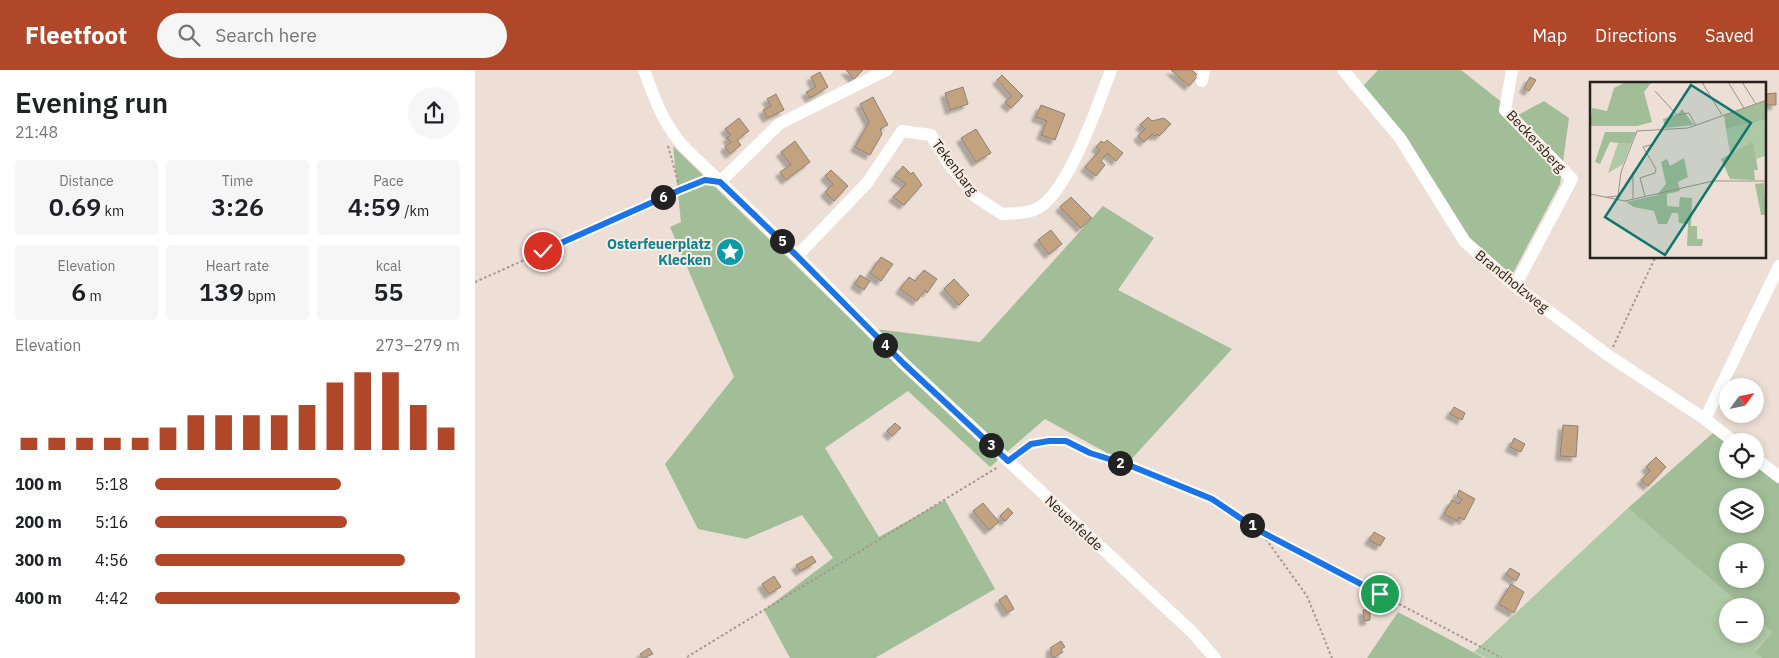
<!DOCTYPE html>
<meta charset="utf-8">
<style>
body{margin:0;font-family:"IBM Plex Sans",sans-serif;background:#f6f6f6;color:#202124;height:100vh;display:flex;flex-direction:column;font-size:19px;white-space:nowrap}
*{box-sizing:border-box;margin:0}
p{font-size:16px;color:#757577}
.icon{flex:none;width:28px;height:28px;fill:none;stroke:currentColor;stroke-width:2;stroke-linecap:round;stroke-linejoin:round}
.map{position:relative;flex:1;overflow:hidden}
.side{display:flex;flex-direction:column;background:#fff;width:475px}
.side>*{flex:none}
.needle{width:32px;rotate:57deg}
.controls{position:absolute;left:1244px;top:308px;display:grid;gap:10px}
.controls a{display:grid;place-items:center;width:45px;height:45px;border-radius:50%;background:#fff;box-shadow:0 2px 8px #0003;font-size:25px}
.pin{position:absolute;display:grid;place-items:center;width:42px;height:42px;color:#fff;margin:-21px;border:2px solid #fff;border-radius:50%;box-shadow:0 1px 5px #0007}
.km{position:absolute;width:25px;height:25px;margin:-12px;border-radius:50%;background:#222;color:#fff;font-size:14px;line-height:25px;text-align:center}
.round{display:grid;place-items:center;flex:none;width:52px;height:52px;border-radius:26px;background:#f6f6f6}
.headline{display:flex;align-items:center;justify-content:space-between;height:85px;padding:0 15px}
h1{font-size:28px;font-weight:600;line-height:38px}
.figures{display:grid;grid-template-columns:repeat(3,1fr);gap:8px;height:85px;padding:5px 15px}
.figures div{display:grid;align-content:center;border-radius:5px;background:#f6f6f6;text-align:center}
.figures b{font-size:25px;font-weight:600}
.figures small{font-size:14px;font-weight:400}
.figures p{font-size:14px}
.chart{height:140px;padding:10px 15px}
.chart p{display:flex;justify-content:space-between}
.chart svg{width:100%;height:90px;margin-top:5px;stroke:#b04728;stroke-width:6}
ul{padding:0 15px;list-style:none;font-size:16px}
li{display:grid;grid-template-columns:80px 60px 1fr;align-items:center;height:38px}
li i{height:12px;border-radius:6px;background:#b04728}
header{display:flex;align-items:center;gap:30px;box-sizing:border-box;height:70px;padding:0 25px;background:#b04728;color:#fff}
header strong{font-size:24px}
nav{display:flex;gap:28px;margin-inline-start:auto;font-size:18px}
.search{width:350px;height:45px;background:#f6f6f6;display:flex;align-items:center;gap:12px;box-sizing:border-box;padding:0 18px;border-radius:28px;color:#757577;font-size:19px}
main{display:flex;flex:1;min-height:0}
.map>svg:first-child{display:block}
.green{fill:#aec9a5}
.forest{fill:#a1be98;fill-rule:evenodd}
.building{fill:#c3a37f;stroke:#8c8277;filter:url(#shadow)}
.lines{fill:none;stroke-linecap:round;stroke-linejoin:round}
.path{stroke:#a39890;stroke-width:2;stroke-dasharray:2.5 2.5;stroke-linecap:butt}
.minor{stroke:#fff;stroke-width:12}
.route-casing{stroke:#fff;stroke-width:10}
.route{stroke:#1a73e8;stroke-width:6}
.labels{text-anchor:middle;dominant-baseline:central;stroke-width:4;stroke-linejoin:round;paint-order:stroke}
.street-label{font-size:14px;fill:#25211d;stroke:#faece2}
.culture-label{font-size:14px;font-weight:bold;fill:#0d838f;stroke:#faece2;text-anchor:end}
.inset-road{fill:none;stroke:#9d938b;stroke-width:1}
.view{fill:#0f766e;fill-opacity:0.15;stroke:#0f766e;stroke-width:2.5}
.inset-edge{fill:none;stroke:#25211d;stroke-width:2.5}
</style>
<header>
<strong>Fleetfoot</strong>
<div class="search"><svg class="icon" aria-label="search" viewBox="0 0 24 24"><circle cx="10" cy="10" r="6"/><path d="M15 15l6 6"/></svg>Search here</div>
<nav><a>Map</a><a>Directions</a><a>Saved</a></nav>
</header>
<main>
<section class="side">
<div class="headline"><div><h1>Evening run</h1><p>21:48</p></div><a class="round"><svg class="icon" aria-label="share" viewBox="0 0 24 24"><path d="M12 15V3M7 8l5-5 5 5M5 13v7h14v-7"/></svg></a></div>
<div class="figures">
<div><p>Distance</p><b>0.69<small> km</small></b></div>
<div><p>Time</p><b>3:26</b></div>
<div><p>Pace</p><b>4:59<small> /km</small></b></div>
</div>
<div class="figures">
<div><p>Elevation</p><b>6<small> m</small></b></div>
<div><p>Heart rate</p><b>139<small> bpm</small></b></div>
<div><p>kcal</p><b>55</b></div>
</div>
<div class="chart"><p><span>Elevation</span>273–279 m</p>
<svg viewBox="0 0 160 44" preserveAspectRatio="none"><path d="M5 44V38M15 44V38M25 44V38M35 44V38M45 44V38M55 44V33M65 44V27M75 44V27M85 44V27M95 44V27M105 44V22M115 44V11M125 44V6M135 44V6M145 44V22M155 44V33"/></svg>
</div>
<ul>
<li><b>100 m</b>5:18<i style="width:61%"></i></li>
<li><b>200 m</b>5:16<i style="width:63%"></i></li>
<li><b>300 m</b>4:56<i style="width:82%"></i></li>
<li><b>400 m</b>4:42<i style="width:100%"></i></li>
</ul>
</section>
<div class="map">
<svg width="1304" height="588" viewBox="0 0 1304 588">
<defs>
<filter id="shadow"><feDropShadow dx="-4.5" dy="4.5" stdDeviation="1" flood-color="#0004"/></filter>
</defs>
<rect width="100%" height="100%" fill="#eddfd5"/>
<!-- green -->
<polygon class="green" points="1153,438 1267,536 1252,536 1252,564 1280,564 1280,547 1297,562 1280,580 1287,588 1011,588 999,582"/>
<!-- forest -->
<g class="forest">
<polygon points="903,0 986,0 1043,45 1069,31 1094,48 1085,114 1037,205 995,168 932,70 888,16"/>
<polygon points="198,76 384,257 505,272 628,136 679,168 643,220 757,279 652,394 570,349 515,397 433,321 350,378 404,467 470,430 520,519 400,588 315,588 289,540 358,488 327,445 271,469 223,459 190,394 259,307 195,157 206,152"/>
<path d="M1238 363 1252 374V399H1280V395L1304 414V588H1287L1280 581 1297 562 1280 547V536H1267L1153 438ZM1252 426H1280V454H1252ZM1252 481H1280V509H1252Z"/>
<polygon points="923,542 1009,588 892,588"/>
</g>
<!-- building -->
<g class="building">
<polygon points="371,0 388,0 379,9"/>
<polygon points="696,0 717,0 723,6 714,16"/>
<polygon points="345,2 353,17 335,28 331,22 341,17 336,7"/>
<polygon points="527,5 548,26 536,38 530,32 537,26 522,10"/>
<polygon points="1055,7 1061,10 1054,21 1049,18"/>
<polygon points="488,17 493,34 475,40 470,23"/>
<polygon points="1301,23 1301,35 1290,35 1290,24"/>
<polygon points="301,24 309,40 292,48 288,40 296,36 292,29"/>
<polygon points="398,27 413,55 405,59 407,64 395,85 380,77 394,52 385,34"/>
<polygon points="566,35 590,44 580,70 566,65 572,51 561,47"/>
<polygon points="673,47 677,51 689,48 696,54 684,66 682,64 680,66 677,64 669,72 663,66 670,59 665,55"/>
<polygon points="264,48 274,61 262,70 266,75 255,84 250,77 256,72 252,68 256,65 250,59"/>
<polygon points="501,59 516,83 501,92 486,68"/>
<polygon points="632,70 648,83 641,91 632,83 626,91 630,95 621,106 610,97 625,80 621,77 626,71 629,73"/>
<polygon points="320,71 335,92 311,110 305,102 316,95 306,82"/>
<polygon points="428,96 436,104 438,102 447,115 429,135 418,127 431,114 420,106"/>
<polygon points="356,100 373,116 359,131 350,122 358,114 350,106"/>
<polygon points="596,127 617,148 606,158 585,137"/>
<polygon points="576,160 587,174 574,184 563,170"/>
<polygon points="406,187 418,194 406,211 395,203"/>
<polygon points="449,200 462,209 452,223 450,220 442,231 425,219 434,207 440,211"/>
<polygon points="385,205 395,211 389,220 380,214"/>
<polygon points="479,209 494,225 484,235 469,219"/>
<polygon points="979,337 990,343 987,350 975,344"/>
<polygon points="420,353 426,358 417,366 412,361"/>
<polygon points="1088,355 1103,356 1101,387 1085,386"/>
<polygon points="1039,368 1050,374 1046,382 1035,377"/>
<polygon points="1181,387 1191,397 1173,416 1166,410 1175,401 1171,397"/>
<polygon points="984,420 1000,429 989,450 984,447 982,451 969,444 977,430 984,434 987,429 982,426"/>
<polygon points="508,433 524,452 514,460 498,441"/>
<polygon points="533,438 538,443 530,451 525,446"/>
<polygon points="899,462 910,468 905,476 894,470"/>
<polygon points="337,486 341,492 325,501 321,495"/>
<polygon points="1035,498 1045,504 1041,511 1031,504"/>
<polygon points="299,506 306,517 294,524 287,514"/>
<polygon points="1036,514 1049,522 1039,543 1024,534"/>
<polygon points="531,525 539,539 532,543 524,530"/>
<polygon points="888,540 895,540 895,550 889,551"/>
<polygon points="586,571 590,577 586,579 588,582 578,588 575,582 577,581 575,578"/>
<polygon points="174,578 178,584 168,588 165,584"/>
</g>
<g class="lines">
<!-- path -->
<g class="path">
<polyline points="193,76 205,119"/>
<polyline points="0,212 229,110"/>
<polyline points="1138,277 1180,188"/>
<polyline points="542,385 556,374 591,371 615,383 656,396 737,429 783,460 1027,588"/>
<polyline points="785,461 832,526 857,588"/>
<polyline points="212,587 523,397"/>
</g>
<!-- minor -->
<g class="minor">
<path d="M169 0C180 30 189 56 211 79L322 186 428 293 716 561 740 588"/>
<polyline points="868,0 925,68 990,172 1040,216 1134,286 1230,349 1258,371"/>
<polyline points="1037,0 1030,40 1097,109 1040,216"/>
<polyline points="727,11 729,0"/>
<polyline points="245,112 304,54 412,0"/>
<path d="M322 186 392 113 427 61 456 65 474 94 501 127 527 144C537 143 552 144 561 139 592 126 624 32 636 0"/>
<polyline points="1230,349 1304,196"/>
<polyline points="1280,388 1304,407"/>
</g>
</g>
<g class="lines">
<defs>
<polyline id="route" points="68,181 205,120 230,110 245,112 322,186 428,293 533,391 556,374 574,371 591,371 615,383 656,396 737,429 783,460 905,524"/>
</defs>
<!-- route casing -->
<use href="#route" class="route-casing"/>
<!-- route -->
<use href="#route" class="route"/>
</g>
<!-- icons -->
<defs>
<symbol id="sight-disc" viewBox="-11 -11 22 22"><circle r="9.5" fill="#0f9aa8" stroke="#faece2"/><path d="M0-6L1.8-2.2L6-1.7L2.9 1.2L3.7 5.4L0 3.3L-3.7 5.4L-2.9 1.2L-6-1.7L-1.8-2.2Z" fill="#fff"/></symbol>
</defs>
<g fill-rule="evenodd">
<use href="#sight-disc" x="239" y="166" width="32" height="32"/>
</g>
<g class="labels">
<!-- street labels -->
<g class="street-label">
<text transform="translate(1061 71) rotate(47)">Beckersberg</text>
<text transform="translate(480 97) rotate(53)">Tekenbarg</text>
<text transform="translate(1037 211) rotate(39)">Brandholzweg</text>
<text transform="translate(599 453) rotate(43)">Neuenfelde</text>
</g>
<!-- culture labels -->
<g class="culture-label">
<text x="236" y="174">Osterfeuerplatz<tspan x="236" dy="16">Klecken</tspan></text>
</g>
</g>
<!-- overview -->
<g transform="translate(1115 12)">
<rect width="176" height="176" fill="#eddfd5"/>
<path d="M176 38 175 74 166 77 163 59 140 72 136 47ZM28 61 41 62 33 82 18 91Z" fill="#aec9a5"/>
<path d="M36 0 61 1 54 10 62 40 47 44H0L2 26 17 29 24 6ZM176 18V38L136 47 134 33ZM92 27 104 43 75 46 73 37 88 32ZM15 50H46L41 62 20 60 10 82 5 80ZM163 59 168 88H164L165 98 140 97 131 77ZM94 76 98 95 88 100 90 109 77 112V124L89 125 90 115 102 116 101 144H107V157H113L112 164H97L98 142 89 141 88 131H82L77 142H68L64 129 44 125 36 120 67 113 76 102 71 80 77 77 80 84ZM174 101 176 133H171L165 102Z" fill="#a1be98"/>
<path class="inset-road" d="M115 0 113 2 132 33M138 0 154 26M152 0 166 22M65 9 87 33 99 31 106 44M0 112 35 119 123 99H177M55 114 50 96 65 91 66 87 53 65 64 62M17 115 28 114 31 90 47 49 98 46 177 18M43 117V90"/>
<path class="view" d="M101 3 161 41 75 173 15 135Z"/>
<rect width="176" height="176" class="inset-edge"/>
</g>
</svg>
<div class="controls">
<a><svg class="needle" viewBox="-14 -14 28 28"><path d="M0-13l5 13h-10z" fill="#e53935"/><path d="M0 13l5-13h-10z" fill="#757577"/></svg></a>
<a><svg class="icon" aria-label="locate" viewBox="0 0 24 24"><circle cx="12" cy="12" r="6"/><path d="M12 2v4M12 18v4M2 12h4M18 12h4"/></svg></a>
<a><svg class="icon" aria-label="layers" viewBox="0 0 24 24"><path d="M12 4l9 5-9 5-9-5zM3 14l9 5 9-5"/></svg></a>
<a>+</a>
<a>−</a>
</div>
<div class="pin" style="left:905px;top:524px;background:#1e9e55"><svg class="icon" aria-label="arrive" viewBox="0 0 24 24"><path d="M6 21V4h12l-3 4 3 4H6"/></svg></div>
<div class="pin" style="left:68px;top:181px;background:#d93025"><svg class="icon" aria-label="check" viewBox="0 0 24 24"><path d="M5 12l5 5 9-10"/></svg></div>
<b class="km" style="left:777px;top:455px">1</b>
<b class="km" style="left:645px;top:393px">2</b>
<b class="km" style="left:516px;top:375px">3</b>
<b class="km" style="left:410px;top:275px">4</b>
<b class="km" style="left:307px;top:171px">5</b>
<b class="km" style="left:188px;top:127px">6</b>
</div>
</main>
